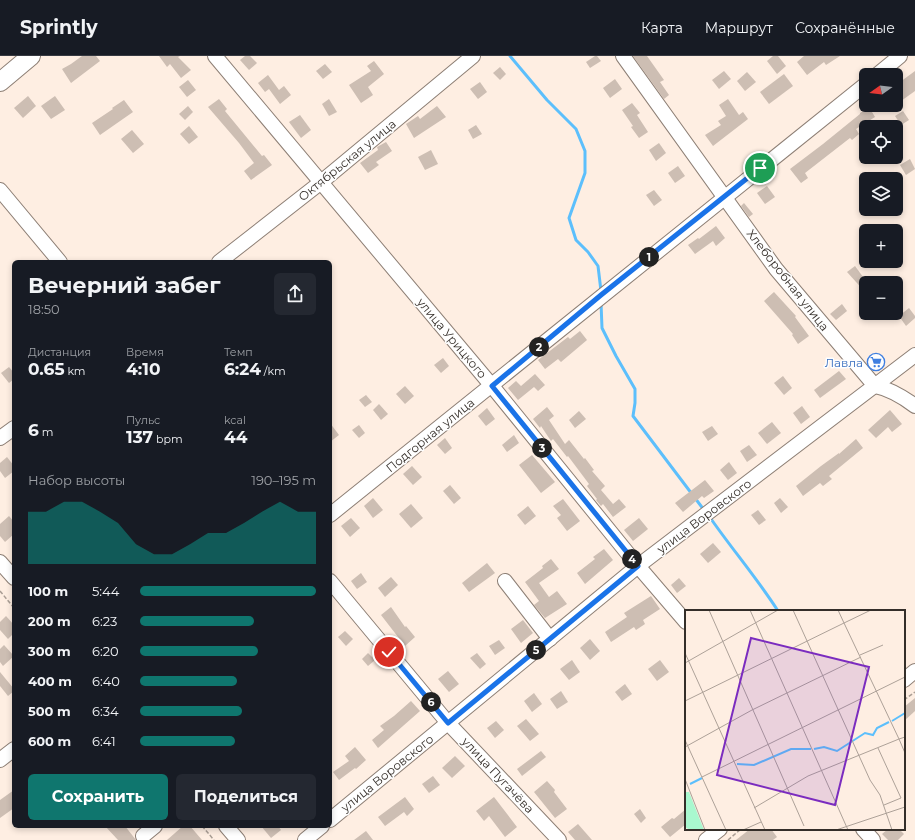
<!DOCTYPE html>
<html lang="ru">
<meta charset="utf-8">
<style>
body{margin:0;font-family:Montserrat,sans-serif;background:#242831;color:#f1f3f6;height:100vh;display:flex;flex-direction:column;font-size:15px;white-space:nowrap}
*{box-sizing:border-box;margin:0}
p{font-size:13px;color:#9ea1a6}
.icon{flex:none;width:22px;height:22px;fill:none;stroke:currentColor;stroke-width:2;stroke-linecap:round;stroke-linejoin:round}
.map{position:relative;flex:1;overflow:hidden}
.drawer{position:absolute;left:12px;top:204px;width:320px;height:568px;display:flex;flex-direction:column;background:#171b24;border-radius:6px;box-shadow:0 2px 6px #0003}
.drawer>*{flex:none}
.needle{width:26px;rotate:256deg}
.tools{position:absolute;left:859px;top:12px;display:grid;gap:8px}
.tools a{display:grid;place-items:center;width:44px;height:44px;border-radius:6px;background:#171b24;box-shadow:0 2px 6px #0003;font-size:20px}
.pin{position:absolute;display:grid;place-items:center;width:34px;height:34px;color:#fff;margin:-17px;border:2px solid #fff;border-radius:50%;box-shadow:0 1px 4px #0007}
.km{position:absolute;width:20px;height:20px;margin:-10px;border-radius:50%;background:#222;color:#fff;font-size:11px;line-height:20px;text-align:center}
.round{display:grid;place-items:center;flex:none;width:42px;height:42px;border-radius:6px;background:#242831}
.summary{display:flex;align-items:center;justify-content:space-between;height:68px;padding:0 16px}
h1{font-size:22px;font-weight:700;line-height:30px}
.metrics{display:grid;grid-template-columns:repeat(3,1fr);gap:6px;height:68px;padding:4px 16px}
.metrics div{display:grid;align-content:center}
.metrics b{font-size:17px;font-weight:700}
.metrics small{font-size:11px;font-weight:400}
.metrics p{font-size:11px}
.chart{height:112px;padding:8px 16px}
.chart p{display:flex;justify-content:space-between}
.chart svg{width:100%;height:72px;margin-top:4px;fill:#0f766e;opacity:.7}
.action{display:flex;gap:8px;margin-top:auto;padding:8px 16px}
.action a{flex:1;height:46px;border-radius:6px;background:#0f766e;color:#fff;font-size:16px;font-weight:700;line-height:46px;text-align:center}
.action a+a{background:#242831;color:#f1f3f6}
ul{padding:0 16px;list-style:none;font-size:13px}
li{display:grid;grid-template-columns:64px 48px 1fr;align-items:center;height:30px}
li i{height:10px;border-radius:5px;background:#0f766e}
header{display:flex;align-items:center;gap:24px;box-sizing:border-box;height:56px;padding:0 20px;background:#171b24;border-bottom:1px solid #363941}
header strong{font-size:19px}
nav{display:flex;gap:22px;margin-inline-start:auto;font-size:14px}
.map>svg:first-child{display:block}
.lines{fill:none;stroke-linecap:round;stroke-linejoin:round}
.stream{stroke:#5cbffc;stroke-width:3}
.building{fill:#cdbeb3}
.minor-casing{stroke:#8d7f75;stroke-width:16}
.major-casing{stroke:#8d7f75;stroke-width:20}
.path{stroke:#a99d94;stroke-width:1.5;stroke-dasharray:4 2;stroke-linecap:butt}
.minor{stroke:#fff;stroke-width:14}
.major{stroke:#fff;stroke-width:18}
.route-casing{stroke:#fff;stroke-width:8}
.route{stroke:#1a73e8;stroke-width:5}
.labels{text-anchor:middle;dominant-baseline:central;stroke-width:3;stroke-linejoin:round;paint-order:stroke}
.street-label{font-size:12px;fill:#342e29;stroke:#fefefe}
.shop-label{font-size:12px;fill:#366cbe;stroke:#fefefe;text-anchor:end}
.inset-river{fill:none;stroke:#5cbffc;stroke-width:2}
.inset-road{fill:none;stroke:#ada198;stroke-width:1}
.view{fill:#7b2cbf;fill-opacity:0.15;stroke:#7b2cbf;stroke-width:2}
.inset-edge{fill:none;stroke:#342e29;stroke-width:2}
</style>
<header>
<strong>Sprintly</strong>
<nav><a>Карта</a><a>Маршрут</a><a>Сохранённые</a></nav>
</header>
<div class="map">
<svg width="915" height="784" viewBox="0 0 915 784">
<rect width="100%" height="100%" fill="#feeee2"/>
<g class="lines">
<!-- stream -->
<g class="stream">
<polyline points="510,0 547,44 576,73 585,95 585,117 569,162 576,184 588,196 598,210 601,235"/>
<polyline points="601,247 602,272 616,300 635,333 635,347 633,360 704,454"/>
<path d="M709 460C731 492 757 522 778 555"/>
</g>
</g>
<!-- building -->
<g class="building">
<polygon points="82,0 96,0 100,5 71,27 62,13 71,8"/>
<polygon points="159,0 180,0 178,1 191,14 181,22 170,8 167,11"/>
<polygon points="245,0 250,0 257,7 249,14 240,4"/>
<polygon points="595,0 597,0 601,5 590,12 586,6"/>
<polygon points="633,0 647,0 664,24 660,26 669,39 664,43"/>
<polygon points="773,0 778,0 786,10 777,18 767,5"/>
<polygon points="804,0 840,0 826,9 824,6 807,19 797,6"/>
<polygon points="374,5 384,18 368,31 373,39 361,47 349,29 371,15 367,10"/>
<polygon points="325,8 332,16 323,23 316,15"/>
<polygon points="500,11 506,18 500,24 493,17"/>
<polygon points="724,15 731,23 719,33 712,24"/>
<polygon points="915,15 915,35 901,45 896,38 896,29"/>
<polygon points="747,16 756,26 745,35 737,25"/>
<polygon points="784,18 793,30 769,48 760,36"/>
<polygon points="268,19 279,34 284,30 291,39 280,48 269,33 265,36 258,27"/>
<polygon points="615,23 622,33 610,42 603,32"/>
<polygon points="188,24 196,34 187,41 179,31"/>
<polygon points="480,26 487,36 478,43 470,33"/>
<polygon points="28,40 36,50 23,62 14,52"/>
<polygon points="55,40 65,54 51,63 41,50"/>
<polygon points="219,43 227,53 225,55 262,100 264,99 272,109 251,124 244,115 254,107 239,87 208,51"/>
<polygon points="329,43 337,56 329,60 322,48"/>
<polygon points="728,43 739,59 743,56 748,63 713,90 705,79 721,69 718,65 726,60 719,49"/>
<polygon points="124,44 133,56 100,79 92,67 113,53 112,52"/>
<polygon points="632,47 640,57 637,59 648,76 639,82 631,71 633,70 622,54"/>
<polygon points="188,50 193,56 185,64 179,58"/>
<polygon points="437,50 446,61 414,82 406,68 418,60 420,63"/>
<polygon points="869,51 875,61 856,73 859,78 852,84 850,82 805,117 808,122 801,127 790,113 823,88 860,58 860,57"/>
<polygon points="903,55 909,64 901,69 895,60"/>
<polygon points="300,59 311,74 301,82 289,66"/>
<polygon points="476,69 482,78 473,83 468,74"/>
<polygon points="189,70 198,81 189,88 180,78"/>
<polygon points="132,74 144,88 133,97 121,83"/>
<polygon points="386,86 392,95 376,106 379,109 368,117 360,107 378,94 377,91"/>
<polygon points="659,87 666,97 656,105 649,94"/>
<polygon points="431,94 438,108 425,114 418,101"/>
<polygon points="910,103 915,113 906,119 900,109"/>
<polygon points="678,110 685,120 675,127 668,117"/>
<polygon points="767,130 775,141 765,148 757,137"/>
<polygon points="654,134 662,144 654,150 646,139"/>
<polygon points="744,147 753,158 749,161 741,150"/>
<polygon points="716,170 725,182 716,190 713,185 695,198 688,189 698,182 699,183"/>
<polygon points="855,210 866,225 866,237 847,216"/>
<polygon points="774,236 796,260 795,261 809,280 798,288 792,279 793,278 764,245"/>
<polygon points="842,248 847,255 836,264 830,258"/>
<polygon points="909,252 915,260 915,262 906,270 899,260"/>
<polygon points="580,275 587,284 561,306 558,303 545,313 538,304 568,281 570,283"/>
<polygon points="878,298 884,306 874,314 868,306"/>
<polygon points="443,302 449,310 441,317 434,309"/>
<polygon points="9,311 14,317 14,323 9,327 1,317"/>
<polygon points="839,315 846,323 820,342 814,334"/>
<polygon points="535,318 545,329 538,335 534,331 518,344 508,332 516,325 521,330"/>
<polygon points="783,320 792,332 784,339 774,327"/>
<polygon points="405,330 414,340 405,348 396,338"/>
<polygon points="366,339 372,346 365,351 359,344"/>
<polygon points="379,348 388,358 381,364 373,354"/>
<polygon points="802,350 810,361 801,368 793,357"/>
<polygon points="547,351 554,360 549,364 565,388 569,384 584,403 585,402 594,414 592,415 605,430 601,434 613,448 619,443 626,451 613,461 603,448 601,450 596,444 597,443 587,430 589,428 568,400 567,401 553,383 551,385 541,370 540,372 533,363"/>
<polygon points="487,352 495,363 486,370 478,360"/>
<polygon points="890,354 902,368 892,376 888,371 876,382 868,374"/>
<polygon points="579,355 586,363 575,372 569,364"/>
<polygon points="772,366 781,377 767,388 758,377"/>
<polygon points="330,367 339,379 330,386"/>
<polygon points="359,369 365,377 359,382 352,374"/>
<polygon points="712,370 718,378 708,385 702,376"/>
<polygon points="514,379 519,387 507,396 502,389"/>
<polygon points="445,382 452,392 445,398 437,389"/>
<polygon points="856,383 863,392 829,420 832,423 823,430 820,427 803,440 796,430 821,410 839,397 839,398"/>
<polygon points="749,389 757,399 747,406 740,395"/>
<polygon points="532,399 555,426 541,437 519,409"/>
<polygon points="7,401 14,410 14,415 5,422 0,415 0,407"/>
<polygon points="729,406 737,417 728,424 720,414"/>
<polygon points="412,410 422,421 413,429 403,418"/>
<polygon points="705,424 714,435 704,442 702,440 683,456 675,447"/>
<polygon points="450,429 461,442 454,448 443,435"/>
<polygon points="373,442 383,454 373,462 364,450"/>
<polygon points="780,442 788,451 781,457 774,447"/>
<polygon points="563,443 580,465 567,475 557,462 561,459 553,450"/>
<polygon points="411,448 423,462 411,472 399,458"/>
<polygon points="528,450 536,460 525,469 517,459"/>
<polygon points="758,454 766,464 759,469 751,459"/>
<polygon points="9,460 14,466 14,478 5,486 0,480 0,468"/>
<polygon points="351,462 360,472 350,481 341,470"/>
<polygon points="639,462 648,473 633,485 624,474"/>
<polygon points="713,487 721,496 708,507 700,498"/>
<polygon points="604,493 613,504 585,528 577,517 595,503 593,501"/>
<polygon points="551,503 559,513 539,527 549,541 557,535 567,548 545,562 534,549 539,545 525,526 543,512 542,510"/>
<polygon points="487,507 495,517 469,536 462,527"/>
<polygon points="361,517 367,526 357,533 351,525"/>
<polygon points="391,521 398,529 385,541 378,532"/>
<polygon points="679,522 686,530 677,537 671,529"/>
<polygon points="651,540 660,553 643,564 645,568 636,574 634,571 611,586 605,576 627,561 624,557"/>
<polygon points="391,551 405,571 406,570 415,581 405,590 381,559"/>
<polygon points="6,560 14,569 14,577 8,583 0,574 0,566"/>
<polygon points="523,564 533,577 521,587 511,573"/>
<polygon points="345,575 353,583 346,590 338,581"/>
<polygon points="590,583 600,595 590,604 580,592"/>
<polygon points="499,584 505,592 495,599 489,590"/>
<polygon points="4,589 14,600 3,610 0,606 0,593"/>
<polygon points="368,597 375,604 368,610 362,603"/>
<polygon points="477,597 486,608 480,613 470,602"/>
<polygon points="572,604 580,616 569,624 560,613"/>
<polygon points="660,604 669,616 657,625 648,613"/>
<polygon points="448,615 459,628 449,636 438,623"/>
<polygon points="0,616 14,633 14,635 8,640 0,630"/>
<polygon points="625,628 632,638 622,645 615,636"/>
<polygon points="561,635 568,646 557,653 550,643"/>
<polygon points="534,637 542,648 532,656 524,645"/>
<polygon points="915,642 915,655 904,665 904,651"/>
<polygon points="411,645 420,655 378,692 372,684 384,674 380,670 394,660"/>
<polygon points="526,663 539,678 530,685 517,670"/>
<polygon points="496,665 504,674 495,682 487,672"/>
<polygon points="355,691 366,704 356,713 355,712 339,724 333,716 349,705 345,700"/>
<polygon points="541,695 546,701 522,720 517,713"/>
<polygon points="455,700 465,710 452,722 442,712"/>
<polygon points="433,720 440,729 429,737 422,728"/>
<polygon points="547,725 555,734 554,736 567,753 555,762 534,736"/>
<polygon points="14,734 14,752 0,762 0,744"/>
<polygon points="405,741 414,753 407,760 404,756 385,770 378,761"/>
<polygon points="494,741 517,771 505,781 489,760 484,765 476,755"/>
<polygon points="640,753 646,762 641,767 634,758"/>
<polygon points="686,753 686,768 670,781 661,771 672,762 674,763"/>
<polygon points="578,768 592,784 575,784 568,776"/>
<polygon points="105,770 125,770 136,784 118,784"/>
<polygon points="183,770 190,770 202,784 167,784"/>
<polygon points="261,770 278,770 281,774 271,782"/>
<polygon points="750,773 771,773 777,781 773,784 736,784"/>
<polygon points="888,773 899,773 904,778 898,784 888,784 882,778"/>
<polygon points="366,775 373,784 354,784"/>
</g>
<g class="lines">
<defs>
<g id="minor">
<polyline points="215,0 492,330 638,510 686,566"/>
<path d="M623 0 776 213 875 330C890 333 903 341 915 350"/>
<polyline points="877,19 900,0"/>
<polyline points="0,134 60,206"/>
<polyline points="219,206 320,127 473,0"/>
<polyline points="0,382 14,372"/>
<polyline points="330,459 866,28"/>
<polyline points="0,506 14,522"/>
<polyline points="330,525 448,667 559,784"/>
<polyline points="505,525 550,583"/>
<polyline points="904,624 915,615"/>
<polyline points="0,704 14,693"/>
<polyline points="330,764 638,510 915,299"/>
<polyline points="226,770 238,784"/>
<polyline points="863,773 873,784"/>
<polyline points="143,780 155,770"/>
<polyline points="305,784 322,770"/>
<polyline points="706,784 720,773"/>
</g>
<polyline id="major" points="0,26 31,0"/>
</defs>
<!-- minor casing -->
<use href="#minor" class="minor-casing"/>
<!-- major casing -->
<use href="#major" class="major-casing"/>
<!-- path -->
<g class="path">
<polyline points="0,535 14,552"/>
<polyline points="904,644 915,636"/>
<polyline points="202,770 214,784"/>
<polyline points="728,784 741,773"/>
</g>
<!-- minor -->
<use href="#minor" class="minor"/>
<!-- major -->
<use href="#major" class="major"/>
</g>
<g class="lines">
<defs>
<polyline id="route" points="389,596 448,667 638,510 492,330 601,239 760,112"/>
</defs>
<!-- route casing -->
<use href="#route" class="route-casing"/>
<!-- route -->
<use href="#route" class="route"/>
</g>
<!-- icons -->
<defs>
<symbol id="supermarket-ring" viewBox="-11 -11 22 22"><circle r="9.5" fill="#fefefe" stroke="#3f7fe0" stroke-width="1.5"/><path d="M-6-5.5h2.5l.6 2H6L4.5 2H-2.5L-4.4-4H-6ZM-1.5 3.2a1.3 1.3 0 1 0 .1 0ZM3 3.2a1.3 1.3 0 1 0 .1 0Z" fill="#3f7fe0"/></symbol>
</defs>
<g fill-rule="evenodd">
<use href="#supermarket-ring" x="866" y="296" width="20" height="20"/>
</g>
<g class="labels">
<!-- street labels -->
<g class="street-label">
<text transform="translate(347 104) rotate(-39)">Октябрьская улица</text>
<text transform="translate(788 224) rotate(52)">Хлеборобная улица</text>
<text transform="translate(452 282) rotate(50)">улица Урицкого</text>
<text transform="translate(430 379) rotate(-39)">Подгорная улица</text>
<text transform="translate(704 460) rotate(-37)">улица Воровского</text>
<text transform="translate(387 717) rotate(-39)">улица Воровского</text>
<text transform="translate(498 719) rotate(47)">улица Пугачёва</text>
</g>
<!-- shop labels -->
<g class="shop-label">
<text x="863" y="306">Лавла</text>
</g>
</g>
<!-- overview -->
<g transform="translate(685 554)">
<rect width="220" height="220" fill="#feeee2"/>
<path d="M0 182H4L19 220H5L0 217Z" fill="#a9f8cf"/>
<path class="inset-river" d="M207 111 220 103M129 139 139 137 152 141 180 123 188 125 192 118 204 112M52 154 69 155 106 139H126M5 174 17 168"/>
<path class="inset-road" d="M24 0 119 216M65 0 163 220M108 0 185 170 195 185 207 220M186 0 159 13 214 129 220 127M0 43 80 220M175 45 198 35M0 53 93 0M0 91 159 13 153 0M0 130 41 220M0 137 67 100 176 47M193 138 216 188 199 195M17 167 220 67M0 169 20 220M69 198 123 166 214 129 220 143M58 220 76 212M151 220 220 197"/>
<path class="view" d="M66 28 184 57 150 195 32 165Z"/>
<rect width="220" height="220" class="inset-edge"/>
</g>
</svg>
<div class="tools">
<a><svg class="needle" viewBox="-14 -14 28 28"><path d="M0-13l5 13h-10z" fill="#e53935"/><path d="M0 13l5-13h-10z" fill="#9ea1a6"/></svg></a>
<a><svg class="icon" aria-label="locate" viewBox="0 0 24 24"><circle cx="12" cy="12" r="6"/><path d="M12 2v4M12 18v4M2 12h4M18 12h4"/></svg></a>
<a><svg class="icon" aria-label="layers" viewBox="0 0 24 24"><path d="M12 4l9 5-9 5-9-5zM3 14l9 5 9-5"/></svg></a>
<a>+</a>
<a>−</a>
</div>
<div class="pin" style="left:760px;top:112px;background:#1e9e55"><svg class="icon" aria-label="arrive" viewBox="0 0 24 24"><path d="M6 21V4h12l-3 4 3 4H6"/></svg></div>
<div class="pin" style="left:389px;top:596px;background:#d93025"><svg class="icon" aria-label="check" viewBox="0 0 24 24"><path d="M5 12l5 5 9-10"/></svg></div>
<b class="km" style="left:649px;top:201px">1</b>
<b class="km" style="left:539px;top:291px">2</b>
<b class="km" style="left:542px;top:392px">3</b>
<b class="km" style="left:632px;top:503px">4</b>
<b class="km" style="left:536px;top:594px">5</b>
<b class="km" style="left:431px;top:646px">6</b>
<section class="drawer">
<div class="summary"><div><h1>Вечерний забег</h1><p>18:50</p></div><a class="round"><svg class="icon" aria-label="share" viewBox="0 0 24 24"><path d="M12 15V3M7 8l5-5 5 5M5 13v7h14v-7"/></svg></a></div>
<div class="metrics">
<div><p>Дистанция</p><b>0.65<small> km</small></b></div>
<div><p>Время</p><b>4:10</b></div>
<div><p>Темп</p><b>6:24<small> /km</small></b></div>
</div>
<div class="metrics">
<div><b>6<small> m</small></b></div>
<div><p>Пульс</p><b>137<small> bpm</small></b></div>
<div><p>kcal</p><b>44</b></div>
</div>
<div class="chart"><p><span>Набор высоты</span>190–195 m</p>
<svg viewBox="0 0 160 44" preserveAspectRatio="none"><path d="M0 44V12L10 12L20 6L30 6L40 12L50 19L60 32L70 38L80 38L90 32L100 25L110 25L120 19L130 12L140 6L150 12L160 12V44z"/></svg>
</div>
<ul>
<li><b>100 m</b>5:44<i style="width:100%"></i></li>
<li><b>200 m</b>6:23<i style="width:65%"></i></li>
<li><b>300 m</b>6:20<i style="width:67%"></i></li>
<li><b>400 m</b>6:40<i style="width:55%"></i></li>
<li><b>500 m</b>6:34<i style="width:58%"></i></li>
<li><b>600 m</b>6:41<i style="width:54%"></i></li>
</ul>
<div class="action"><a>Сохранить</a><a>Поделиться</a></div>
</section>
</div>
